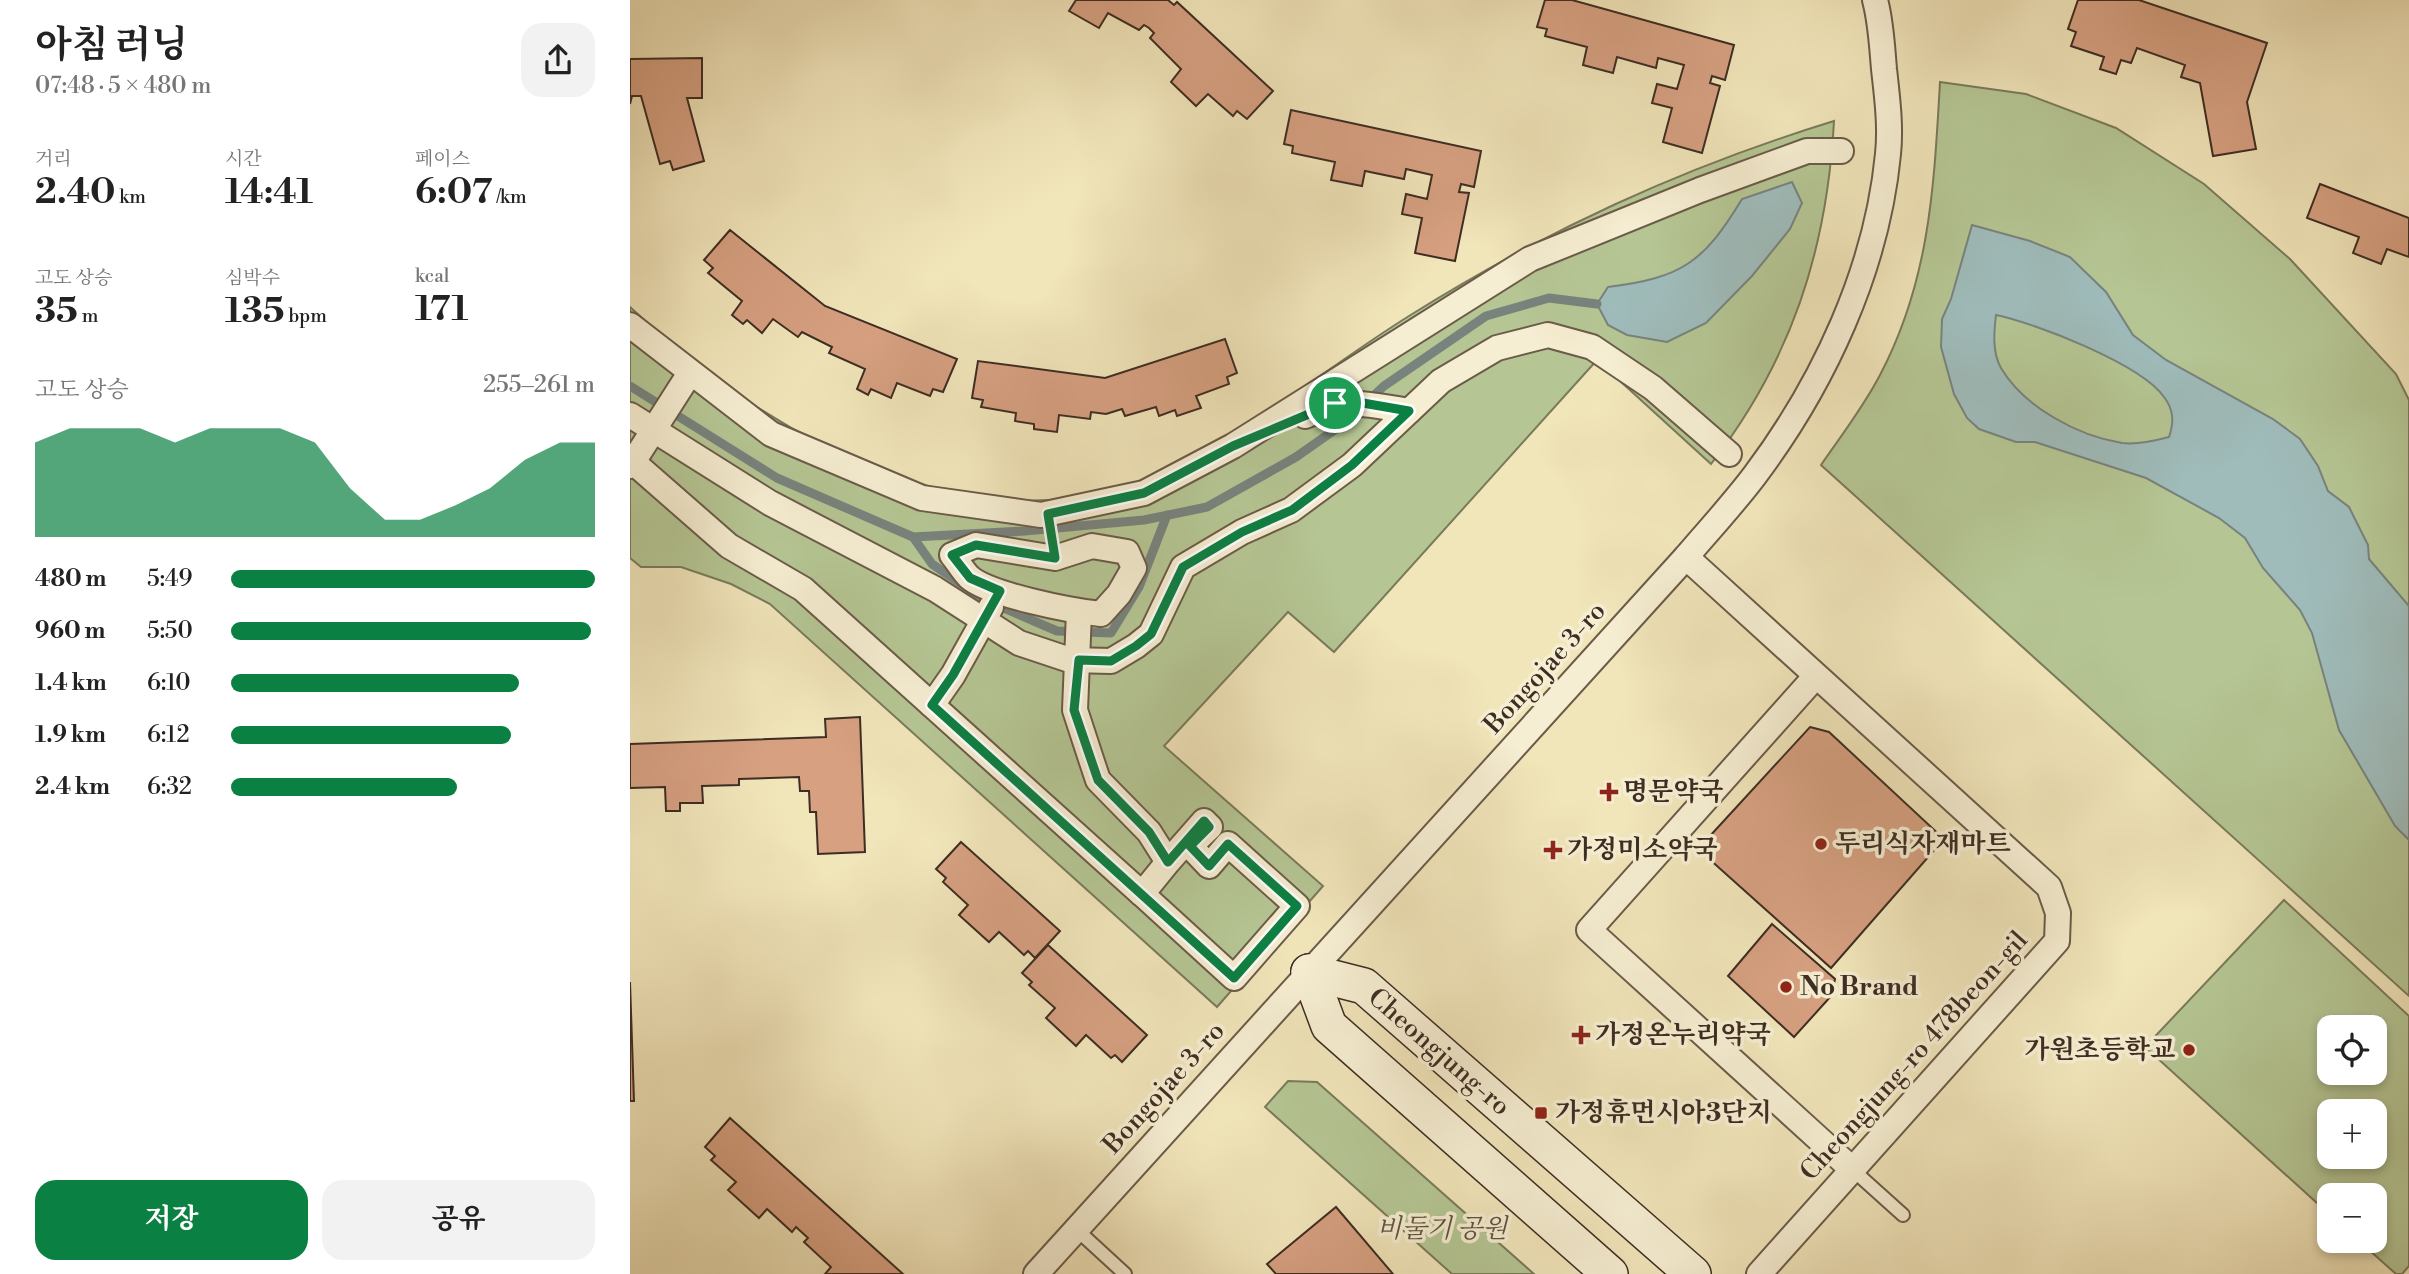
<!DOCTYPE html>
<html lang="ko">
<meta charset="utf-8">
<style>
body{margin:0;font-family:"Libre Bodoni","Noto Serif KR",serif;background:#f2f2f2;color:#222;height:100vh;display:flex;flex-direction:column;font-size:26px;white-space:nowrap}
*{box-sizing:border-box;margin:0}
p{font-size:23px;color:#767676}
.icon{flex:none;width:38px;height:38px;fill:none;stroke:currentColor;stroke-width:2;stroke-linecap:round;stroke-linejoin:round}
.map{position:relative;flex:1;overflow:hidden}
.sheet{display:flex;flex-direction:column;background:#fff;width:630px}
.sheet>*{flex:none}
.fabs{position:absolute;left:1687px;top:1015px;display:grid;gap:14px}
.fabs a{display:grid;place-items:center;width:70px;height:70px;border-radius:14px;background:#fff;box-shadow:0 4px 10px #0003;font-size:35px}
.pin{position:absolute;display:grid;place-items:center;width:60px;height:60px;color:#fff;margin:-30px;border:4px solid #fff;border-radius:50%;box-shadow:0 2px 7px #0007}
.round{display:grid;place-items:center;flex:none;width:74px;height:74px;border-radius:21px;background:#f2f2f2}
.head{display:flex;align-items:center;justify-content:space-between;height:119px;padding:0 35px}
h1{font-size:38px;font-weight:700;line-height:52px}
.metrics{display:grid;grid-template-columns:repeat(3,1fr);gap:10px;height:119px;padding:7px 35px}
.metrics div{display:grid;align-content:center}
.metrics b{font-size:35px;font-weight:700}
.metrics small{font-size:19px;font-weight:400}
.metrics p{font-size:19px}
.chart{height:196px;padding:14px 35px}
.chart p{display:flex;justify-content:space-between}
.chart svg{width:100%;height:126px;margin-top:7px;fill:#0b8043;opacity:.7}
.button{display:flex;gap:14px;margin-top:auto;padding:14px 35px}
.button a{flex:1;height:80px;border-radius:21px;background:#0b8043;color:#fff;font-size:28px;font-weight:700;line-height:80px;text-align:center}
.button a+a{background:#f2f2f2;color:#222}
ul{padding:0 35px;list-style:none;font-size:23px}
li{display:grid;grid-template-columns:112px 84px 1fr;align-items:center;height:52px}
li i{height:18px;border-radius:9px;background:#0b8043}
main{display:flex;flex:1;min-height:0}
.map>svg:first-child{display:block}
.green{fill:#b5c694;stroke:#7a7a5c;stroke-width:2;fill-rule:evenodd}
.water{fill:#9fbcbb;stroke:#78837e;stroke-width:2;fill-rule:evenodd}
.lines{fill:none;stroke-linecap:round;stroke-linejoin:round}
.stream{stroke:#78837e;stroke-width:9}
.building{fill:#d6a081;stroke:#3e2d23;stroke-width:2}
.lane-casing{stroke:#6b5b49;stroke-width:16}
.street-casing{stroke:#6b5b49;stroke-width:28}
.secondary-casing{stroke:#3e2d23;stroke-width:38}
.lane{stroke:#f6eed2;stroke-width:12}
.street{stroke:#f6eed2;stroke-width:24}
.secondary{stroke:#f6eed2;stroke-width:35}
.route-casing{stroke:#fff;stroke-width:14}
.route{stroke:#0b8043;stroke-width:9}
.poi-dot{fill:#8f2418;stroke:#f6eed2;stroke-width:2.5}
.labels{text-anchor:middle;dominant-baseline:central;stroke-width:7;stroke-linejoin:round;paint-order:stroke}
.street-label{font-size:26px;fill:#3e2d23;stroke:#f6eed2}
.poi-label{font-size:26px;font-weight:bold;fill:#3e2d23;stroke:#f6eed2;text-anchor:start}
.park-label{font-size:26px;font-style:italic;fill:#5c533f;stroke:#f6eed2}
</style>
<main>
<section class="sheet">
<div class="head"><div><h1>아침 러닝</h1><p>07:48 · 5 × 480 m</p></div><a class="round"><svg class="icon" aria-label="share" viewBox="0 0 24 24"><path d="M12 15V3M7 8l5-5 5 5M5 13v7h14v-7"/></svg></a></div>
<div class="metrics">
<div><p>거리</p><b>2.40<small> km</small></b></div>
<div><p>시간</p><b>14:41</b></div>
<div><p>페이스</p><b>6:07<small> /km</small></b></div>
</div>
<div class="metrics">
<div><p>고도 상승</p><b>35<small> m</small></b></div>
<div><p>심박수</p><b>135<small> bpm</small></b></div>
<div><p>kcal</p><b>171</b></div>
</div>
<div class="chart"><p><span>고도 상승</span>255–261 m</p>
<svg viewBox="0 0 160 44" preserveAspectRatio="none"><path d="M0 44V11L10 6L20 6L30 6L40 11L50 6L60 6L70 6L80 11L90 27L100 38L110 38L120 33L130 27L140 17L150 11L160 11V44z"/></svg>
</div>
<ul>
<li><b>480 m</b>5:49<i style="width:100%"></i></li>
<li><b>960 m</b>5:50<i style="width:99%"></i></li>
<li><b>1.4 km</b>6:10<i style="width:79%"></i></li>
<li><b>1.9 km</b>6:12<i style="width:77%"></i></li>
<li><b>2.4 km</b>6:32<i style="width:62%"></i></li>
</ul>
<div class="button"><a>저장</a><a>공유</a></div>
</section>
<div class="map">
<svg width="1779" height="1274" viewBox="0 0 1779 1274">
<rect width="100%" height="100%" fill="#f1e5ba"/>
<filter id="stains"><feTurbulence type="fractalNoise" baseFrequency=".00286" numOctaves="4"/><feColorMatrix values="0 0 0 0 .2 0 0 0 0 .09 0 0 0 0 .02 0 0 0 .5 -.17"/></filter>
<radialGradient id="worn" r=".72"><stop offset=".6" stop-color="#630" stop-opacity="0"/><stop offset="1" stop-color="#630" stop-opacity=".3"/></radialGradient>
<!-- green -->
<g class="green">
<path d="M1310 82 1396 94 1486 128 1574 184 1660 259 1766 374 1779 400V996L1191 465C1211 436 1234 406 1250 375 1300 280 1304 186 1310 82Z"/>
<path d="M1204 121C1197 251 1161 361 1081 464L967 360 704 652 658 612 534 746 693 886 587 1007 140 604 101 584 51 567H11L0 558V307C136 435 344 555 533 474 548 468 561 458 575 451 646 411 710 359 779 316 915 231 1051 168 1204 121Z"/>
<path d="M1654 900 1779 1016V1266L1772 1274H1766L1729 1241H1745V1195H1699V1214L1515 1047ZM1699 1027H1745V1073H1699ZM1699 1111H1745V1157H1699Z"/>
<polygon points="658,1081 687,1082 904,1274 822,1274 635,1107"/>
</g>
<!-- water -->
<g class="water">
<path d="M1162 182 1172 203 1160 229 1122 276 1076 323 1037 342 997 335 978 325 967 304 978 287C1052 278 1074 262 1112 199Z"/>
<path d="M1342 225 1400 241 1440 257 1476 292 1503 335 1536 360 1643 419 1670 439 1688 466 1698 491 1719 507 1738 545 1739 559 1779 606V840L1765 826 1709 730 1682 633 1670 610 1633 568 1615 538 1589 518 1516 478 1405 442H1386L1349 429 1337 418 1324 394 1311 347 1312 319 1321 299ZM1366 315C1405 323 1511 364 1534 397 1544 410 1544 422 1539 437 1524 441 1507 445 1492 443 1448 436 1394 407 1371 368 1362 352 1364 332 1366 315Z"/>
</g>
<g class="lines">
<!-- stream -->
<g class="stream">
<polyline points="0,386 147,478 283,537 395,531 514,520 577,507 666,457 713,424 754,386 856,316 919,298 967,304"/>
<polyline points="283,537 302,564 355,600 427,631 481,633 509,587 537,515"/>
</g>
</g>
<!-- building -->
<g class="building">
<polygon points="446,0 538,0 544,5 547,2 643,91 617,119 607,111 603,116 578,94 566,106 541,82 551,69 520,38 524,33 519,28 514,25 509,30 478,13 469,28 439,11"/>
<polygon points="915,0 942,0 1104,45 1095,80 1082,76 1080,83 1090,86 1072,153 1033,142 1042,108 1022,103 1027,84 1047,89 1054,65 1028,58 1026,68 987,57 983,73 953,65 957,47 915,36 917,29 907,27"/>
<polygon points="1448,0 1509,0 1637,43 1617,102 1626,149 1583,156 1570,83 1551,77 1555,65 1507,48 1501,63 1491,60 1486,74 1470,69 1474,57 1441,46 1446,32 1438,29"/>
<polygon points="72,58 72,98 57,98 74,161 43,170 40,161 30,164 11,96 2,96 0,104 0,59"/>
<polygon points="661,110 851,151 844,187 831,184 829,192 839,193 825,261 785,253 792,218 772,214 776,194 797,199 802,175 776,169 774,179 735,171 732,186 701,180 705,162 662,153 663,146 654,144"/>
<polygon points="1690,184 1779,218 1779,257 1757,249 1751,264 1723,253 1729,237 1677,218"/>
<polygon points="100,230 195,306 327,359 313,392 303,389 300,396 267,383 261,398 241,389 238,395 227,389 235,369 199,353 202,347 172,332 168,337 143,319 132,333 117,320 113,324 102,315 112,301 78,273 83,268 74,260"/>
<polygon points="595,339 607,373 597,377 599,384 566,396 571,408 547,416 545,410 529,416 526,407 495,416 492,409 476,414 461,412 460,419 429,415 427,432 404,429 404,424 385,421 386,413 351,407 353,400 342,398 348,361 475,378"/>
<polygon points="230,717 235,852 188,854 186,812 180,812 179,791 170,791 169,777 109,779 109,785 72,786 73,803 50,803 50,811 36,811 35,787 0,788 0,744 196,737 195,719"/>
<polygon points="1180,727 1199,732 1314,839 1201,968 1068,849"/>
<polygon points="331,842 430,931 405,958 398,951 394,955 369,932 359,942 329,915 338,905 313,882 316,878 306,869"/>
<polygon points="1142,924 1205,979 1202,995 1164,1037 1098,976"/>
<polygon points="418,945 517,1035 492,1062 485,1055 481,1058 456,1035 446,1046 416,1018 425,1008 399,985 402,982 392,973"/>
<polygon points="0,982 4,1101 0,1101"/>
<polygon points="100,1118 273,1274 195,1274 201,1267 174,1242 178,1238 166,1227 162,1232 137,1209 129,1218 98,1190 106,1182 81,1160 85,1156 75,1147"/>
<polygon points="706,1207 763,1274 646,1274 637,1264"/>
</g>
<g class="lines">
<defs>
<g id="lane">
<polyline points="1223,1170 1273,1215"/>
<polyline points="446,1229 495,1274"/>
</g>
<g id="street">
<polyline points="0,325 141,434 292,498 411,515 514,493 603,446 900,259 1070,190 1177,151 1211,151"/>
<polyline points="0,415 140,503 305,589 389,643 440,660 481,661 506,646 521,634 553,567 612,532 661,510 722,465 811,381 867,348 918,335 962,347 1023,388 1099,454"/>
<path d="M675 416C717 397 735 404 779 411"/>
<polyline points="3,462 60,373"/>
<polyline points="0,466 3,462 99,546 173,589 512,894"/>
<path d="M346 545 425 558 462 546 497 552 504 568 489 594 471 614C442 611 359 595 339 577 333 571 328 562 322 555Z"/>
<polyline points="1056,557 1419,887 1428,913 1427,941 1129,1274"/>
<polyline points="449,612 445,710 462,762 468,780 519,832 538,862 512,894 604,978 667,906 598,844 579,866 560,846 580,827 574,821 538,862"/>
<polyline points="1185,677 959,930 1223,1170"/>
<polyline points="302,705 323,675 361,607"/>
<path d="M406 1274 1056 557C1079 530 1104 503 1125 475 1194 383 1247 269 1258 154 1261 126 1257 96 1254 69 1252 46 1251 22 1245 0"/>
</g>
<g id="secondary">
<polyline points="679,972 734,986 1063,1274"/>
<polyline points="679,972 699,1026 980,1274"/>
</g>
</defs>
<!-- lane casing -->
<use href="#lane" class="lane-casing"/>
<!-- street casing -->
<use href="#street" class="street-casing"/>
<!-- secondary casing -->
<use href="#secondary" class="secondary-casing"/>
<!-- lane -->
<use href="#lane" class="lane"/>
<!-- street -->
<use href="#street" class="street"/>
<!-- secondary -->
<use href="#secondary" class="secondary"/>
</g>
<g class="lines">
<defs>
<polygon id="route" points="727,402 779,411 722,465 662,510 612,532 553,567 521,634 506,646 481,661 449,660 444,710 468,780 519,832 538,862 574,821 579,827 560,846 579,866 598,844 667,906 604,978 302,705 323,675 370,591 340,578 322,555 346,545 425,558 418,514 514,493 603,446 686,411 705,403"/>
</defs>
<!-- route casing -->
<use href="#route" class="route-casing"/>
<!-- route -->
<use href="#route" class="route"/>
</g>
<!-- markers -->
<g class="poi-dot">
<path d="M975.5 781.5h7v7h7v7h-7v7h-7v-7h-7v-7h7z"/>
<circle cx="1191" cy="844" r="7"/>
<path d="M919.5 839.5h7v7h7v7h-7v7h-7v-7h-7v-7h7z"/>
<circle cx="1156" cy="987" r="7"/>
<path d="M947.5 1024.5h7v7h7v7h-7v7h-7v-7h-7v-7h7z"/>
<circle cx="1559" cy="1050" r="7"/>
<rect x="904" y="1106" width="14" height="14" rx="3.5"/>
</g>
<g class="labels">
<!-- street labels -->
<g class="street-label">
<text transform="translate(915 668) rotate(-48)">Bongojae 3-ro</text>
<text transform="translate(809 1052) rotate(41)">Cheongjung-ro</text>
<text transform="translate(1284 1056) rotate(-48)">Cheongjung-ro 478beon-gil</text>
<text transform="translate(534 1088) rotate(-48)">Bongojae 3-ro</text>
</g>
<!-- poi labels -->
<g class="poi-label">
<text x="993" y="792">명문약국</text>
<text x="1205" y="844">두리식자재마트</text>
<text x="937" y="850">가정미소약국</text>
<text x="1170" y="987">No Brand</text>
<text x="965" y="1035">가정온누리약국</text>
<text x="1545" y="1050" text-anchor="end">가원초등학교</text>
<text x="925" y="1113">가정휴먼시아3단지</text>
</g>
<!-- park labels -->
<g class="park-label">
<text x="812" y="1229">비둘기 공원</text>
</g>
</g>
<rect width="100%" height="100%" filter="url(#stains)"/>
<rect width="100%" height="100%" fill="url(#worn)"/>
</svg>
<div class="fabs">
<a><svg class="icon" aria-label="locate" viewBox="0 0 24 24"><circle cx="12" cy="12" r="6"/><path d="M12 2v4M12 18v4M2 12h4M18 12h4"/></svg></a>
<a>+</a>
<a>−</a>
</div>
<div class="pin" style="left:705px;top:403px;background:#1e9e55"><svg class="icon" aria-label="arrive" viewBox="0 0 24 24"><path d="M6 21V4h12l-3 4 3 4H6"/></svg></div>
</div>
</main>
